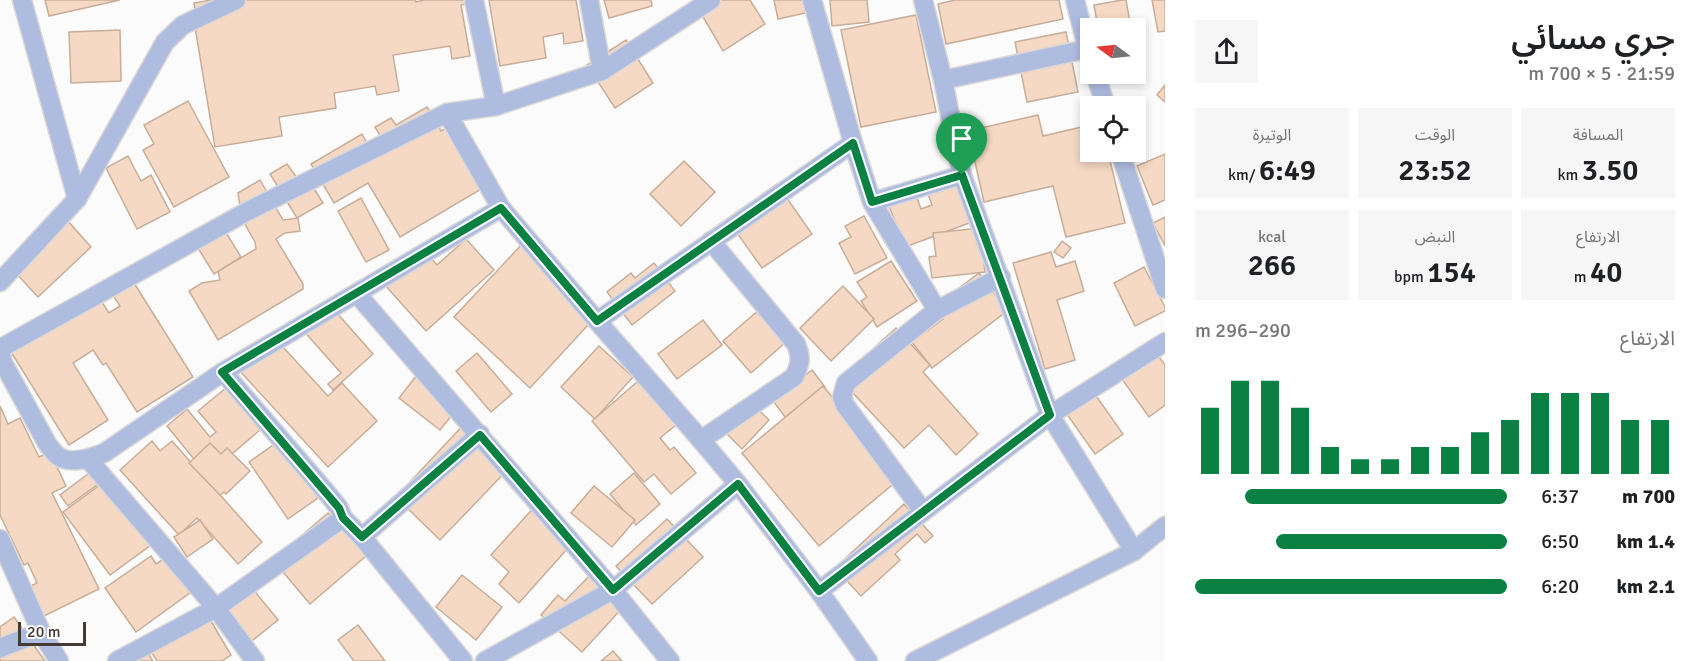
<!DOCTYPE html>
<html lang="ar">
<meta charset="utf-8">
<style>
body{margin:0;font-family:Signika,"Noto Sans Arabic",sans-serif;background:#f6f6f6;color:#202124;direction:rtl;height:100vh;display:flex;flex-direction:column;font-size:22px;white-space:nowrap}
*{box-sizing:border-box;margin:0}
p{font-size:20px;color:#757577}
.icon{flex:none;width:33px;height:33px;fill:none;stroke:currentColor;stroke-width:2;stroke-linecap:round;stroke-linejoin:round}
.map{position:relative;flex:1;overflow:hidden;direction:ltr}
.details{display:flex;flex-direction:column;background:#fff;width:540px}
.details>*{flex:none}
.needle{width:39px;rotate:285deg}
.buttons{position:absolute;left:1080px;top:18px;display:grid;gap:12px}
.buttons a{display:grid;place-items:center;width:66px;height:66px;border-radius:0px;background:#fff;box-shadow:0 3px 9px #0003;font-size:30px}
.scale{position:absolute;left:18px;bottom:15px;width:68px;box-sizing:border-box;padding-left:6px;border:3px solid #473934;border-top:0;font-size:16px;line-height:21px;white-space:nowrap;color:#473934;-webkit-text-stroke:4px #fff;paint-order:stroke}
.pin{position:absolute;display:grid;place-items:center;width:51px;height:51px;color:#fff;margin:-62px -26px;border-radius:50% 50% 50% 0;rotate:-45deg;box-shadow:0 0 6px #0007}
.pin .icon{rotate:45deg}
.round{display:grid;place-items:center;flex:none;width:63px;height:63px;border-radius:0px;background:#f6f6f6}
.overview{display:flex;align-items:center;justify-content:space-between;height:102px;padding:0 30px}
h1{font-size:33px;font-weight:600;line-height:45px}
.figures{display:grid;grid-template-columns:repeat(3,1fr);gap:9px;height:102px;padding:6px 30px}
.figures div{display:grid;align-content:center;border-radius:0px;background:#f6f6f6;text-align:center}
.figures b{font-size:30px;font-weight:600}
.figures small{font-size:16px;font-weight:400}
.figures p{font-size:16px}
.chart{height:168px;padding:12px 30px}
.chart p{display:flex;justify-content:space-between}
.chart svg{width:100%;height:108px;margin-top:6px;stroke:#0b8043;stroke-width:6}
ul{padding:0 30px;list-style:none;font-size:20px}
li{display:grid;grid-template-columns:96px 72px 1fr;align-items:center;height:45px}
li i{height:15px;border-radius:8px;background:#0b8043}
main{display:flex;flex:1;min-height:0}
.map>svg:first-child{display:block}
.building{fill:#f5d9c4;stroke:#c8ad98;stroke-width:1.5}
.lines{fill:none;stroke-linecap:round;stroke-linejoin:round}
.street-casing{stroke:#dbd8d7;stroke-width:21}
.street{stroke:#aebce0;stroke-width:18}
.route-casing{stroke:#fff;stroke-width:12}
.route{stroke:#0b8043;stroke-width:8}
</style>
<main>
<section class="details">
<div class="overview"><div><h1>جري مسائي</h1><p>21:59 · 5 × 700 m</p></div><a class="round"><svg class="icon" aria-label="share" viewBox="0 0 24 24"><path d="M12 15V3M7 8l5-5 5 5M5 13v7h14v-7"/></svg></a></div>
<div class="figures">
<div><p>المسافة</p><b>3.50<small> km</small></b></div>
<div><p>الوقت</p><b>23:52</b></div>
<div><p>الوتيرة</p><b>6:49<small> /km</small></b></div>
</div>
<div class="figures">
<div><p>الارتفاع</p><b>40<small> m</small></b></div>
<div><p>النبض</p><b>154<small> bpm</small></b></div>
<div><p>kcal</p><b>266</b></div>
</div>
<div class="chart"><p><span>الارتفاع</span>290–296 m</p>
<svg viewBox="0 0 160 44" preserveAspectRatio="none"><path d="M5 44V17M15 44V6M25 44V6M35 44V17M45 44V33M55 44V38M65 44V38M75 44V33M85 44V33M95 44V27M105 44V22M115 44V11M125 44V11M135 44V11M145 44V22M155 44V22"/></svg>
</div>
<ul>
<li><b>700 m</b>6:37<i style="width:84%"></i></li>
<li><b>1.4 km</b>6:50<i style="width:74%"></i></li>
<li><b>2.1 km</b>6:20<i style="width:100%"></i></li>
</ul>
</section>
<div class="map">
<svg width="1165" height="661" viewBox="0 0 1165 661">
<rect width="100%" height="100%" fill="#fbfbfb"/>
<!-- building -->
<g class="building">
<polygon points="45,0 120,0 49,16"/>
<polygon points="211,0 415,0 416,2 424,0 475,0 475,2 461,5 470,56 452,59 450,46 393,55 399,91 377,95 375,86 334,93 336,108 279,117 282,136 215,147 193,15 196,14 194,3"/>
<polygon points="489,0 576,0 583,41 564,44 563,33 543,37 546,58 500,66"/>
<polygon points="604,0 651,0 652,6 609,18"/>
<polygon points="703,0 750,0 765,24 723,51 696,5"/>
<polygon points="774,0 808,0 810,12 778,19"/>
<polygon points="830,0 867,0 869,22 832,26"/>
<polygon points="955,0 1059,0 1063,19 946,44 938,4"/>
<polygon points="1122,0 1126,0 1131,28 1098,28 1094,5"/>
<polygon points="1152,0 1165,0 1165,31 1158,32"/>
<polygon points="916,15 936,112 861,127 841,30"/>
<polygon points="120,30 121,81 71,83 69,32"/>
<polygon points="1066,32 1078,92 1027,102 1015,42"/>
<polygon points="626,40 653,83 615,108 587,65"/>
<polygon points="1165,85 1165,102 1157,95"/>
<polygon points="188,101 229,177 174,207 143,150 154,144 144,125"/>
<polygon points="427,107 441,131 447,128 483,188 400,237 368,183 334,203 311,164 362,134 368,145 381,137 375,127 391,118 396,125"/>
<polygon points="1038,115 1043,136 1090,125 1090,152 1108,152 1125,223 1066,237 1053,186 984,202 968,131"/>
<polygon points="1165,154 1165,200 1153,205 1137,166"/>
<polygon points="128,156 141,181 151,175 170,212 137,229 106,168"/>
<polygon points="684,161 715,192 681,226 650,194"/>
<polygon points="287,164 297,178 305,174 323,203 297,218 270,174"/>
<polygon points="953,172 972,222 905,247 887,201 914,190 921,209 932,205 924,183"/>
<polygon points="260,180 283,220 298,218 300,231 285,233 276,239 303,284 303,289 218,340 189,291 202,283 220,280 218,271 256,249 255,242 242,219 238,193"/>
<polygon points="777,184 812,234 762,268 727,219"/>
<polygon points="361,198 389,250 366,262 338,211"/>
<polygon points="864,216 887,258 855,274 839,243 851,237 845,226"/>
<polygon points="1165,217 1165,246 1153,223"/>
<polygon points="67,220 91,247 38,297 13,270"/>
<polygon points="980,228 985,272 932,278 929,257 936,256 933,233"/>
<polygon points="225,231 241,257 214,274 198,248"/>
<polygon points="466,239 494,270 426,331 384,284 423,249 437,265"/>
<polygon points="1062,241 1071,248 1063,258 1054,252"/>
<polygon points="524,242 599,313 530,388 454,317"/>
<polygon points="1051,252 1056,267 1075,261 1084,291 1057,300 1075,360 1045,369 1013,263"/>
<polygon points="891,261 917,301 877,327 861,301 867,297 857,282"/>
<polygon points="654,263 675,291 632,325 607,292 631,273 635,278"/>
<polygon points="1144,267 1165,307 1165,311 1135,326 1114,283"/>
<polygon points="979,273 1007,311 932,368 912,342 943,319 934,307"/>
<polygon points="129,275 193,377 137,412 106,363 103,365 93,350 73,363 108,420 69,445 11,352 98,296 109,313 120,306 108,288"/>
<polygon points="843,286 874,319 831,361 800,328"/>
<polygon points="329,304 373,354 333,390 328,384 341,373 302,329"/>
<polygon points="760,309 787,341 751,373 723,341"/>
<polygon points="703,320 722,345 677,379 658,354"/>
<polygon points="896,328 930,365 923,372 978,434 956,455 929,425 904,448 840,379"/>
<polygon points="272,335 328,396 342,383 377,421 328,467 237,368"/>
<polygon points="1149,343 1165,365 1165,405 1149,417 1114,368"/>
<polygon points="599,346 633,377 595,419 561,387"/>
<polygon points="477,353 512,394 491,412 456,371"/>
<polygon points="812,370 825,387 785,417 765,390 800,379"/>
<polygon points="420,371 461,404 440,430 399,398"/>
<polygon points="644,376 682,420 660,438 670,450 674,447 696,473 671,494 654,474 644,482 592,421"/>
<polygon points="1087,383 1123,434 1095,454 1059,403"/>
<polygon points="823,386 887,463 904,475 819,546 742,453"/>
<polygon points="226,388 260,430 207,475 167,426 187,409 210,437 216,432 198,411"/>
<polygon points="746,398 769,420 742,449 719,426"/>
<polygon points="0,406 8,424 20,418 39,457 50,452 66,486 52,493 99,589 40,618 26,588 37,583 28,563 24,565 0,515"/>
<polygon points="467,421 512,465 440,540 396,497"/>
<polygon points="152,441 160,451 172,441 262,542 238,564 197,518 179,535 120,470"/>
<polygon points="279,441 318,498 288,519 249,462"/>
<polygon points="210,443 221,454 227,448 250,471 226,494 224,492 220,495 189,463"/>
<polygon points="92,471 101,482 68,506 60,495"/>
<polygon points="634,473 660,504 636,525 610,494"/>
<polygon points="104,482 151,545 110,575 63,512"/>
<polygon points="594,486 635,520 612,547 571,513"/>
<polygon points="537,504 576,539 519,603 499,584 509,572 491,555"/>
<polygon points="904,504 933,536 925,543 917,534 895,554 900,560 861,596 835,568"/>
<polygon points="328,513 366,556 310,604 273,560"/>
<polygon points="667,519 703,557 652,604 616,566"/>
<polygon points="200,520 213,539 187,557 174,537"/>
<polygon points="151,556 156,564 167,557 191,592 136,632 105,588"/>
<polygon points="462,575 502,607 476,640 436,607"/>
<polygon points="590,575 624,606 582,652 541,615 558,595 565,601"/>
<polygon points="244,578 278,620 248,644 214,602"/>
<polygon points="208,616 231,655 222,661 157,661 150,650"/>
<polygon points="14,617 45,661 0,661 0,627"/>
<polygon points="358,625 385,661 354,661 338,640"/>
<polygon points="144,647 153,661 122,661"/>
<polygon points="613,651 622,661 601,661"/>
</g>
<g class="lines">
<defs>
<g id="street">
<polyline points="22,0 77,199"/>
<polyline points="474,0 496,106"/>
<polyline points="589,0 602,71"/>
<polyline points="812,0 853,143 872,202 937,310"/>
<polyline points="923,0 943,80 962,175 1050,415 1134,551"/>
<polyline points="1075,0 1090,59"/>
<polyline points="1095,74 1106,106"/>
<polyline points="943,80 1087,49"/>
<polyline points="447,113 501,208 597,321 701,440 738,484 819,591 868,661"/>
<polyline points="1120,152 1165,289"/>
<polyline points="872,202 962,175"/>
<path d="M501 208 223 372 104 453C91 458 70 465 58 456 54 453 51 448 48 445L2 361 1 353 3 347 248 211 447 113 496 106 602 71 711 0"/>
<polyline points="0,282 77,199 165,42 183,25 236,0"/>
<polyline points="357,294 613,590 670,661"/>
<polyline points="597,321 853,143"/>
<path d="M701 440 794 377C800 365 802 358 796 344L711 241"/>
<polyline points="88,459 216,608 255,661"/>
<polyline points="923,511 845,405 842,397 846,383 937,310 1001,277"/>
<polyline points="343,518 362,537 463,661"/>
<polyline points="362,537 480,434"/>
<polyline points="0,539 41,632 59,661"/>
<polyline points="819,591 1050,415 1165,342"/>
<polyline points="0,648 41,632"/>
<polyline points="117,661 216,608 343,518 339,508 327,493 223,372"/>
<polyline points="485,661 613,590 738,484"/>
<polyline points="915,661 1134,551 1165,526"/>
</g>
</defs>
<!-- street casing -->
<use href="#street" class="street-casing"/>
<!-- street -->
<use href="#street" class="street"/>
</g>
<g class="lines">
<defs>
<polygon id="route" points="853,143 872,202 962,175 1050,415 819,591 738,484 613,590 480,435 362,537 343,518 339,508 327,494 222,372 501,208 597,321"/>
</defs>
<!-- route casing -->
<use href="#route" class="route-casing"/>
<!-- route -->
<use href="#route" class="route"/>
</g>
</svg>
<div class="buttons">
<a><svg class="needle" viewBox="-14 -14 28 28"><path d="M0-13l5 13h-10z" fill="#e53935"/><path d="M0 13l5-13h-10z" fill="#757577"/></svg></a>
<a><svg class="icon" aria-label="locate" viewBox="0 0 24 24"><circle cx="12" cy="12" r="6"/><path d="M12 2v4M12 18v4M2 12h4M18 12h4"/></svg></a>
</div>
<div class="scale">20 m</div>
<div class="pin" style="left:962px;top:175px;background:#1e9e55"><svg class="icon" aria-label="arrive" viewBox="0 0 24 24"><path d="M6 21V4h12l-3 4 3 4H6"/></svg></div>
</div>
</main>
